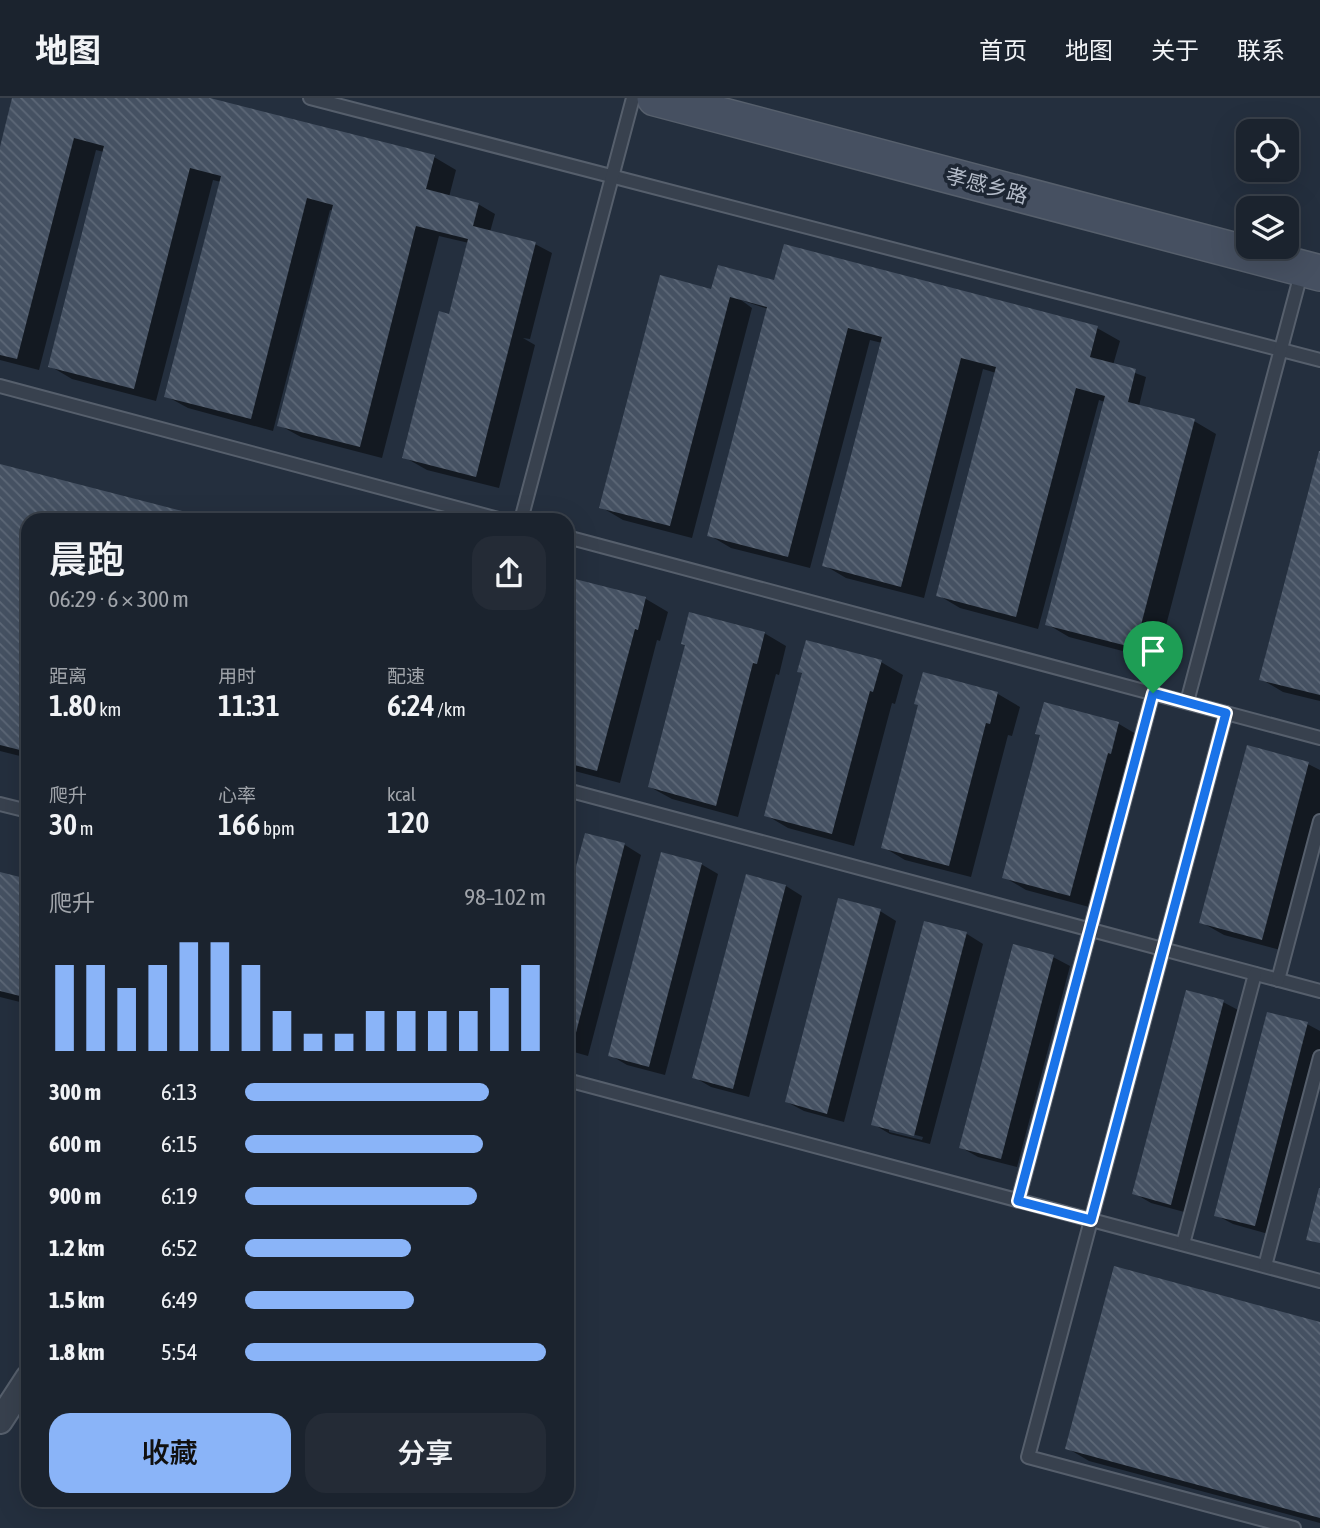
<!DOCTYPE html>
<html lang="zh">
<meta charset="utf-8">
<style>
body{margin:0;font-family:"Asap Condensed","Noto Sans SC",sans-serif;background:#242b36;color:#f1f3f6;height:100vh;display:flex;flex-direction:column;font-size:26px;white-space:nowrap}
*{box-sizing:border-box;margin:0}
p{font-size:23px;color:#a0a4aa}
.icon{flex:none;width:38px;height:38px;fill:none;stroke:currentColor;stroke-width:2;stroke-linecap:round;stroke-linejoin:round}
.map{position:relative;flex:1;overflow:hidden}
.panel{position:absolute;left:21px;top:415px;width:553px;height:994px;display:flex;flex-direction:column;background:#1b232e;border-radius:21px;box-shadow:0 7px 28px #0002,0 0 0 2px #39404a}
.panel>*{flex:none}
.controls{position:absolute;left:1236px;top:21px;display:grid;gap:14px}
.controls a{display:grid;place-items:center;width:63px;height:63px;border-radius:14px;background:#1b232e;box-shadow:0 7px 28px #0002,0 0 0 2px #39404a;font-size:35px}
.pin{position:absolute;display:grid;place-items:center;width:60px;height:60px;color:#fff;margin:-72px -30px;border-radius:50% 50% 50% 0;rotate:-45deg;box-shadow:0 0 7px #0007}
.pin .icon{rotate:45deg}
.round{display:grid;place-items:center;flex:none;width:74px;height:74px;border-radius:21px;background:#242b36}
.overview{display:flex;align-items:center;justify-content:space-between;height:119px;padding:0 28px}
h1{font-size:38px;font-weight:600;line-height:52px}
.metrics{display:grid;grid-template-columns:repeat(3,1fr);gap:10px;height:119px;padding:7px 28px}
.metrics div{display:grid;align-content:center}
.metrics b{font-size:30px;font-weight:600}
.metrics small{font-size:19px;font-weight:400}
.metrics p{font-size:19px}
.chart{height:196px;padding:14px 28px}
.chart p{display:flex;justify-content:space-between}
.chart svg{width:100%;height:126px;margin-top:7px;stroke:#8ab4f8;stroke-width:6}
.action{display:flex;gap:14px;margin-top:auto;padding:14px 28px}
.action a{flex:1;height:80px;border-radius:21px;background:#8ab4f8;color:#111;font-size:28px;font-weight:600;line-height:80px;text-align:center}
.action a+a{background:#242b36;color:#f1f3f6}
ul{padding:0 28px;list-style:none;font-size:23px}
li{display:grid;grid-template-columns:112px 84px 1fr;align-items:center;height:52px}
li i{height:18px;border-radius:9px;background:#8ab4f8}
header{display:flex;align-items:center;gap:42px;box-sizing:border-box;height:98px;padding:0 35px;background:#1b232e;border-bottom:2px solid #39404a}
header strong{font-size:33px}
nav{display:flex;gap:38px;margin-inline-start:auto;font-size:24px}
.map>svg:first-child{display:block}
.shadow{fill:#0007;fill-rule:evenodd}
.building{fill:url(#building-back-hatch)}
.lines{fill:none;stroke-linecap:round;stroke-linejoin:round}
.service-casing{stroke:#565f6c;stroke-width:16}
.minor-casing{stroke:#565f6c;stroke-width:28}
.secondary-casing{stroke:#565f6c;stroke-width:38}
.service{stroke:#38414e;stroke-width:12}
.minor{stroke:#38414e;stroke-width:24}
.secondary{stroke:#465061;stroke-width:35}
.route-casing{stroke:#fff;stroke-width:14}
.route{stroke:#1a73e8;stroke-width:9}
.labels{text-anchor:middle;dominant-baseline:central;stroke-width:7;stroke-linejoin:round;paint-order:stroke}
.street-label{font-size:21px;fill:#b4bcc9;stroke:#1d2633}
</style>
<header>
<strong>地图</strong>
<nav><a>首页</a><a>地图</a><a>关于</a><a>联系</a></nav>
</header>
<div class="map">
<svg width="1320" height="1430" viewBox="0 0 1320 1430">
<defs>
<pattern id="building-back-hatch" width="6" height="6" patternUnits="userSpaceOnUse" patternTransform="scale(1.75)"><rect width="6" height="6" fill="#455162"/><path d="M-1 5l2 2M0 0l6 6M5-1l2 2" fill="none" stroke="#5d6877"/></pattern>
</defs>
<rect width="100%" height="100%" fill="#242f3e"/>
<!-- shadow -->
<g class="shadow">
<polygon points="14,0 203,0 434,59 456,72 449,99 478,106 495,116 490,134 535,146 552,155 530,241 523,240 535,247 499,390 427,372 404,359 451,218 469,145 439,138 382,360 301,339 279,327 333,113 330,112 273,333 188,310 166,298 221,84 213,82 156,303 72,281 50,268 104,54 96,52 39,272 0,262 0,56"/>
<polygon points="775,184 1097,230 1120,243 1113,267 1146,279 1139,308 1194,323 1216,336 1157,562 1069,539 1047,526 1105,304 1099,302 1038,531 960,510 938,497 996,275 983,271 924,500 846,480 824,467 882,245 870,242 810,470 731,450 709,437 768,211 741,202 752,210 692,440 623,422 601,409 713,193"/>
<polygon points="1320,356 1320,603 1283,594 1261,581"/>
<polygon points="0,368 210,422 28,422 28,660 0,653"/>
<polygon points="572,482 646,501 668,514 660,543 657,542 620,685 567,671 567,501"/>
<polygon points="764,535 786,548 779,577 776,576 738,719 672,701 650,689"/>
<polygon points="881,564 903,577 895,606 892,605 854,748 788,730 766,717 803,576 799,574"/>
<polygon points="924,576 998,596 1020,609 1012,638 1008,637 971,779 905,762 883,749 920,608"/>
<polygon points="1045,606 1119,626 1141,639 1093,810 1026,792 1004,779 1041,638"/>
<polygon points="1308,666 1320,672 1320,718 1284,853 1224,837 1201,824"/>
<polygon points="586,737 625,747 641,757 588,958 567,952 567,808"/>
<polygon points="701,766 718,776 665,977 627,967 610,957"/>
<polygon points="0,776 28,783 28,906 0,899"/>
<polygon points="747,778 786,788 802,798 749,999 711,989 694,979"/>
<polygon points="880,813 896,823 844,1024 804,1013 787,1004"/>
<path d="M925 825 967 836 983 846 930 1046 890 1036 873 1026ZM889 1030 923 1039 922 1042 889 1034Z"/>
<polygon points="1053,859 1070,868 1017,1069 978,1059 962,1050"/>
<polygon points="1223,904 1240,913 1188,1115 1151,1105 1134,1095"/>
<polygon points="1307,926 1320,933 1320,951 1272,1137 1233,1126 1216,1117"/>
<polygon points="1320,1226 1320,1425 1089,1363 1067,1350"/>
</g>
<!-- building -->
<g class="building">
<polygon points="12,0 210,0 435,57 426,91 479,105 473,128 536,144 476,379 402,360 439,213 449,216 468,141 416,128 360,349 277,328 333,107 307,100 251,321 164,299 221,78 190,70 134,291 48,269 104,48 74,40 17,261 0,257 0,49"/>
<polygon points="784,146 1098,228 1090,259 1136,271 1128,304 1195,321 1135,550 1045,527 1105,298 1076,290 1016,519 936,498 996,269 961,260 901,489 822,468 882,239 848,230 788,459 707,438 767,209 730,199 670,428 599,410 660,177 711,191 718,167 774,182"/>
<polygon points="1319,353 1320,353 1320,597 1259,582"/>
<polygon points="0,366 213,421 28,422 28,654 0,647"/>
<polygon points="571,480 646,499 638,532 635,531 597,673 567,665 567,495"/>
<polygon points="689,514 765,534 757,566 753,565 716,708 648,689 685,547 681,546"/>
<polygon points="806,542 882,562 873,594 870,593 832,736 764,718 802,575 797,574"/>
<polygon points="923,574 998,594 990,626 986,625 949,768 881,750 918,607 914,606"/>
<polygon points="1044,604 1119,624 1111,656 1108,655 1070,798 1002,780 1040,637 1035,636"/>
<polygon points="1247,647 1309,664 1262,842 1199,825"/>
<polygon points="585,735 625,745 572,950 567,948 567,802"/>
<polygon points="661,754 702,765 649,969 608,958"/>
<polygon points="0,774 28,781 28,900 0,893"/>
<polygon points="746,776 786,787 733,991 692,980"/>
<polygon points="838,800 881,811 827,1016 785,1004"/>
<polygon points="924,823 967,834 914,1038 871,1027"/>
<polygon points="1013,846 1054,857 1001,1061 959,1050"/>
<polygon points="1186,892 1224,902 1171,1107 1132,1096"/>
<polygon points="1267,914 1308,924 1255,1128 1214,1118"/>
<polygon points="1319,1090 1320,1090 1320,1145 1306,1142"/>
<polygon points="1114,1168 1320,1224 1320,1420 1065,1351"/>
</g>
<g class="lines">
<defs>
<g id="service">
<polyline points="310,0 1320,262"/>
<polyline points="0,288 502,422"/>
<polyline points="521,422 633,0"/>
<polyline points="567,439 1320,640"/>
<polyline points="1187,604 1302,172"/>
<polyline points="1226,615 1028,1359 1294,1430"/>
<polyline points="567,692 1320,893"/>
<polyline points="0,706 28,713"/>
<polyline points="1278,882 1320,723"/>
<polyline points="567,982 1320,1183"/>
<polyline points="1018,1103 1153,595"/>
<polyline points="1183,1146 1255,876"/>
<polyline points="1265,1168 1320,959"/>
</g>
<polyline id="minor" points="0,1323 28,1280"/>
<polyline id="secondary" points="655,0 1320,175"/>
</defs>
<!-- service casing -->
<use href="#service" class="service-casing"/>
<!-- minor casing -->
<use href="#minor" class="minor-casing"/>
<!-- secondary casing -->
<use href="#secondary" class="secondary-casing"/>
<!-- service -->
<use href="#service" class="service"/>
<!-- minor -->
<use href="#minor" class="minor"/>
<!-- secondary -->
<use href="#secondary" class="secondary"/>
</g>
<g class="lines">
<defs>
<polygon id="route" points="1153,595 1226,615 1091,1122 1018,1103"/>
</defs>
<!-- route casing -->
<use href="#route" class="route-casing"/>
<!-- route -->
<use href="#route" class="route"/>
</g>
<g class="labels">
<!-- street labels -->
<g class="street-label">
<text transform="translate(987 87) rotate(15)">孝感乡路</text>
</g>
</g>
</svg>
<div class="controls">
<a><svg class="icon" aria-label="locate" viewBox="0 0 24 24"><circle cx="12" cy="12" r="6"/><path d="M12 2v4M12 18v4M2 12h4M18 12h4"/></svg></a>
<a><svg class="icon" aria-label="layers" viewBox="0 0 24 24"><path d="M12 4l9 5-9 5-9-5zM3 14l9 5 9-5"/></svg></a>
</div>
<div class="pin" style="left:1153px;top:595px;background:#1e9e55"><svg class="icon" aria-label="arrive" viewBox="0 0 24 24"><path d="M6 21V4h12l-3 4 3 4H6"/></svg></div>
<section class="panel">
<div class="overview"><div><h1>晨跑</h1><p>06:29 · 6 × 300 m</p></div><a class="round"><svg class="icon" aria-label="share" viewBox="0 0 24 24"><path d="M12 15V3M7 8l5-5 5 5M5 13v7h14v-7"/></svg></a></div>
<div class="metrics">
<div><p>距离</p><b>1.80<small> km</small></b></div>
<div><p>用时</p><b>11:31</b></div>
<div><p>配速</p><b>6:24<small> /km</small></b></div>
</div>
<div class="metrics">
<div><p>爬升</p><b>30<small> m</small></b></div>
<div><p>心率</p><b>166<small> bpm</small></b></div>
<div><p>kcal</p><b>120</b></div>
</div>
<div class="chart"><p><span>爬升</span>98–102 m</p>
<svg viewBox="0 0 160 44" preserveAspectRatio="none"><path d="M5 44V14M15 44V14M25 44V22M35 44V14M45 44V6M55 44V6M65 44V14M75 44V30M85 44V38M95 44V38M105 44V30M115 44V30M125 44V30M135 44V30M145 44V22M155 44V14"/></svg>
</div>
<ul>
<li><b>300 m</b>6:13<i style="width:81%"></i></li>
<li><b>600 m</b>6:15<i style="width:79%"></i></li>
<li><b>900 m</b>6:19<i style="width:77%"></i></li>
<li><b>1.2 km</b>6:52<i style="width:55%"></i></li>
<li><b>1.5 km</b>6:49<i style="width:56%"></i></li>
<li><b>1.8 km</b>5:54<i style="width:100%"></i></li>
</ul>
<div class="action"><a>收藏</a><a>分享</a></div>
</section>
</div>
